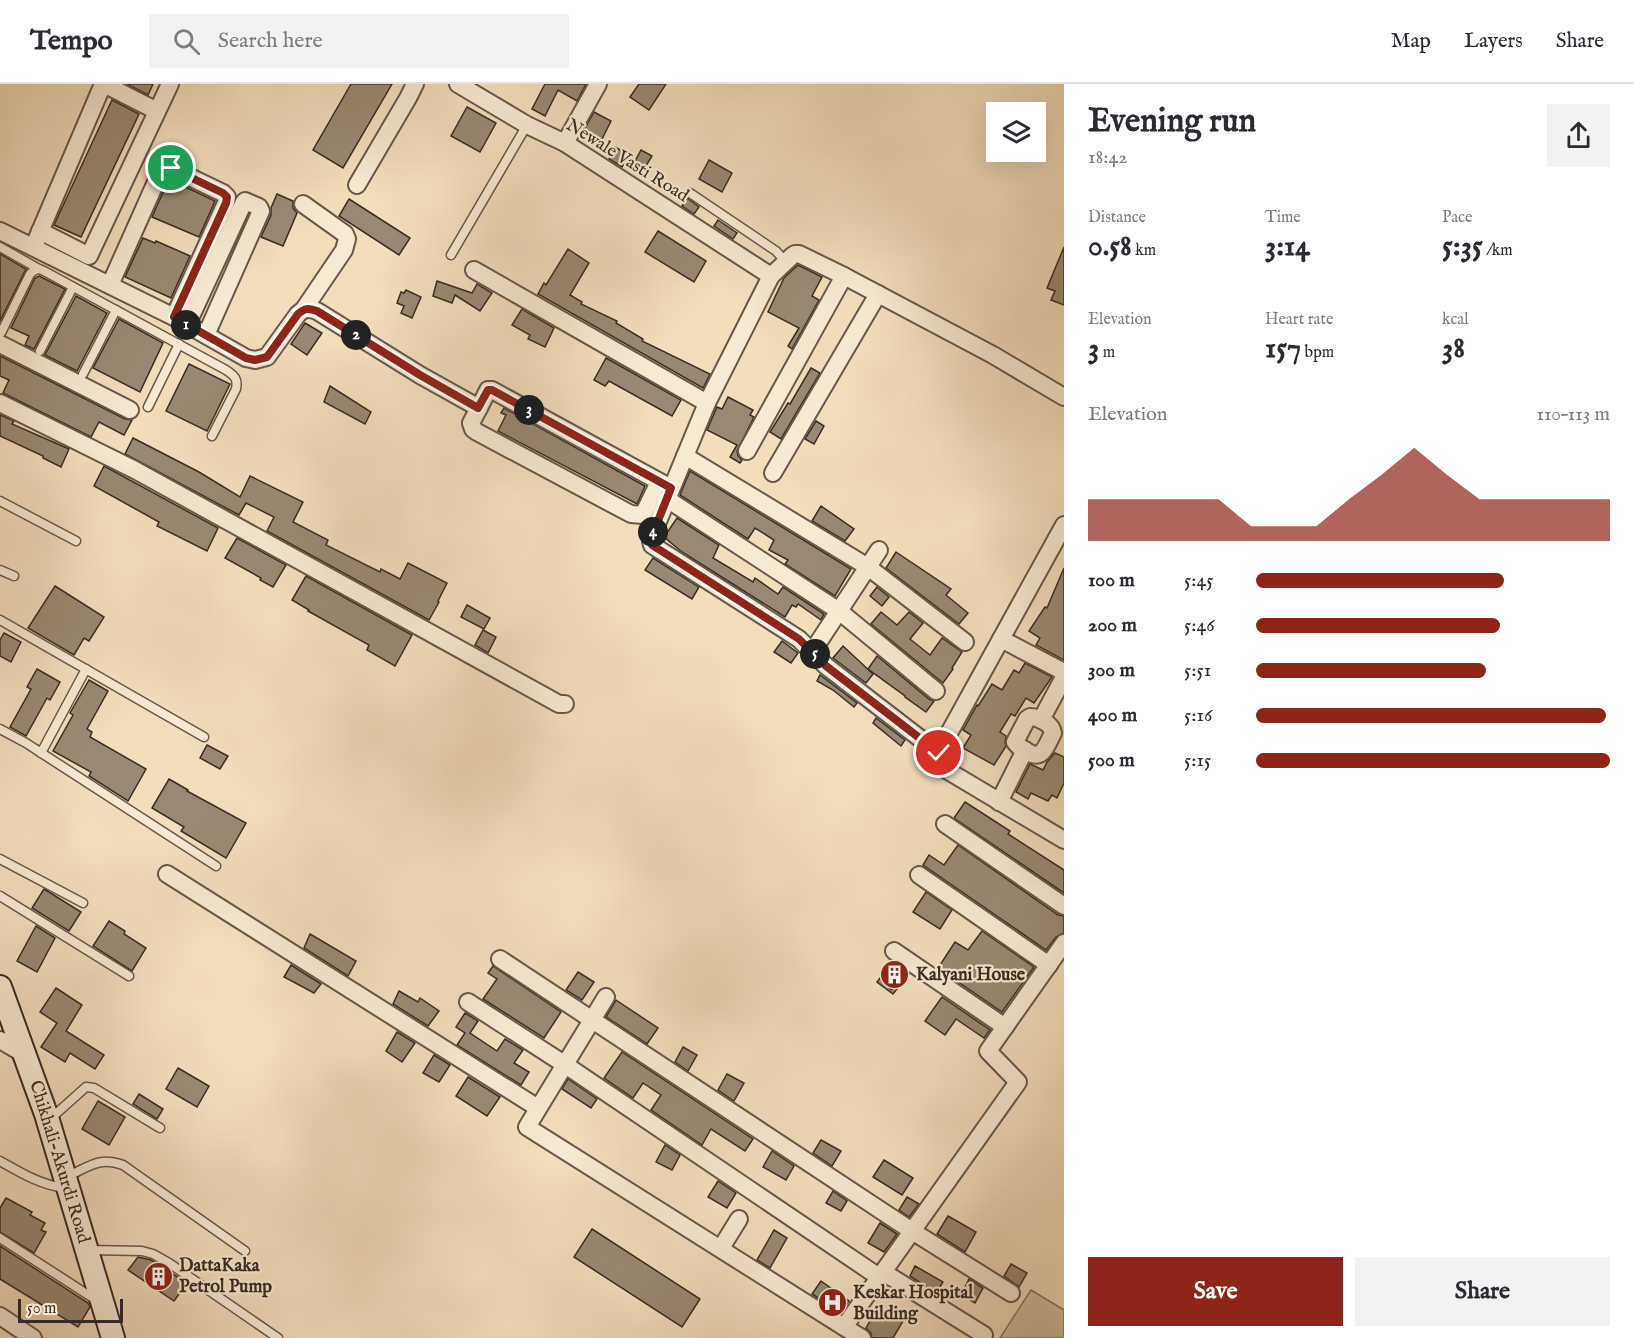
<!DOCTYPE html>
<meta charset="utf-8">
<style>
body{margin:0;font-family:"IM FELL English",serif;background:#f2f2f3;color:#2b2b33;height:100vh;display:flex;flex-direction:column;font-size:22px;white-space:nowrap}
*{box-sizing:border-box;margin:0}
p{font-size:20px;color:#7c7c81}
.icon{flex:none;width:33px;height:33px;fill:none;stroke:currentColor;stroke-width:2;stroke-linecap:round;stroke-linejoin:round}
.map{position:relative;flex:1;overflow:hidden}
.sheet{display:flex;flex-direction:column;background:#fff;width:570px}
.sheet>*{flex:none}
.controls{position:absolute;left:986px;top:18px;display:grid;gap:12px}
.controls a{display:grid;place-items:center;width:60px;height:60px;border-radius:0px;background:#fff;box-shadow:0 6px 24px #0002;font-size:30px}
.scale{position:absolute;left:18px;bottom:15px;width:105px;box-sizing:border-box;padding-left:6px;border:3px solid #372c25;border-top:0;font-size:16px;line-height:21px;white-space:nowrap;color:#372c25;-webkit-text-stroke:4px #f7ead3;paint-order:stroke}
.pin{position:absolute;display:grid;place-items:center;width:51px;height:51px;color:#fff;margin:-26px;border:3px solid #fff;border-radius:50%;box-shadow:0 2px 6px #0007}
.km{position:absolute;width:30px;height:30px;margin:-15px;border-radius:50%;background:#222;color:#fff;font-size:16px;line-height:30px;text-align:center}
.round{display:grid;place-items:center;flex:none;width:63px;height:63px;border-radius:0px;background:#f2f2f3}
.summary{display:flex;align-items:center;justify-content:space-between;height:102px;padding:0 24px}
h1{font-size:33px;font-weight:700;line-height:45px}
.figures{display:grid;grid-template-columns:repeat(3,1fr);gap:9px;height:102px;padding:6px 24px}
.figures div{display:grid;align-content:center}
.figures b{font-size:30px;font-weight:700}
.figures small{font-size:16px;font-weight:400}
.figures p{font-size:16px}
.chart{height:168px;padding:12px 24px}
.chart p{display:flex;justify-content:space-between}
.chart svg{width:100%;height:108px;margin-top:6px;fill:#8f2418;opacity:.7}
.primary-button{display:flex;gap:12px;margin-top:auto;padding:12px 24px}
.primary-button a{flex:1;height:69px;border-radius:0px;background:#8f2418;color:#fff;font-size:24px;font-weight:700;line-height:69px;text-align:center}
.primary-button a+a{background:#f2f2f3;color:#2b2b33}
ul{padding:0 24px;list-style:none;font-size:20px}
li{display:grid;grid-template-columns:96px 72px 1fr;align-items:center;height:45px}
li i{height:15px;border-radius:8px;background:#8f2418}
header{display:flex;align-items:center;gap:36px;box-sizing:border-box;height:84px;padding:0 30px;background:#fff;border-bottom:2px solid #e1e1e2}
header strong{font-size:28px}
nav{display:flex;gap:33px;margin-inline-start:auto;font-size:21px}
.search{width:420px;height:54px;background:#f2f2f3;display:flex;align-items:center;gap:15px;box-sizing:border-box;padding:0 21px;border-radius:0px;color:#7c7c81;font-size:22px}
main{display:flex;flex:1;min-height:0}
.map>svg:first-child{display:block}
.green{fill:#d3c0a2;stroke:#857664;stroke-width:1.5}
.building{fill:#998974;stroke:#372c25;stroke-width:1.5}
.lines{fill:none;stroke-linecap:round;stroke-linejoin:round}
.service-casing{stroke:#66584b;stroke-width:11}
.minor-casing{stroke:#66584b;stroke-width:20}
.secondary-casing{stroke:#372c25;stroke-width:26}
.path{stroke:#372c25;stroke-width:2;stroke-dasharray:4.5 3;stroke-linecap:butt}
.service{stroke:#f7ead3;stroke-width:8}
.minor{stroke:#f7ead3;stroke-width:16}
.secondary{stroke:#f7ead3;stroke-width:22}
.route-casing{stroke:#fff;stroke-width:12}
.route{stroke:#8f2418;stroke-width:8}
.labels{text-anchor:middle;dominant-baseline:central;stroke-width:4.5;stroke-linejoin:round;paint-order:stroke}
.street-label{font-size:18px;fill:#372c25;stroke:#f7ead3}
.poi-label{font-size:18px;font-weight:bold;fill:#372c25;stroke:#f7ead3;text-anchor:start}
</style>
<header>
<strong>Tempo</strong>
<div class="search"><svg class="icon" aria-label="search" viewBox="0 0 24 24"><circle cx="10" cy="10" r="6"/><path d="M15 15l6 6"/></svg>Search here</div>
<nav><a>Map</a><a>Layers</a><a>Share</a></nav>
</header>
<main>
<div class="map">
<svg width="1064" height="1254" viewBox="0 0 1064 1254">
<rect width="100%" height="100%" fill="#f3debc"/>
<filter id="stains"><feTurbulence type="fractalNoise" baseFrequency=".00333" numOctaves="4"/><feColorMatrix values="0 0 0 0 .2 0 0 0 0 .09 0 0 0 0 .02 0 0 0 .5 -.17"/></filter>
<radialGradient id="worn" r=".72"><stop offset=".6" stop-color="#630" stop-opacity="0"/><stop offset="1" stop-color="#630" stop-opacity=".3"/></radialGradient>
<!-- green -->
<polygon class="green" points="1031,1206 1064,1226 1064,1254 1000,1254"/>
<!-- building -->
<g class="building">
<polygon points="127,0 153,0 148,11"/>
<polygon points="351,0 392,0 343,84 313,66"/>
<polygon points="545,0 586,0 577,17 558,6 545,32 532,25"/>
<polygon points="639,0 666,0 649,26 630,13"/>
<polygon points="112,16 139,30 81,153 54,141"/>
<polygon points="467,23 496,39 480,68 451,52"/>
<polygon points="594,28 611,37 601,57 583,48"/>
<polygon points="615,63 629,71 622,83 609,75"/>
<polygon points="641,66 652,72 644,85 634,79"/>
<polygon points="709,76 732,89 722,108 699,95"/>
<polygon points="169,95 215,117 199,153 152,133"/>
<polygon points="277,110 293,117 293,124 297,129 283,162 261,153 271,131 271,124"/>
<polygon points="687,114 699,123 694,130 682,122"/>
<polygon points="349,115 410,154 399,171 339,132"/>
<polygon points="718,136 737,149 733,155 714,142"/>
<polygon points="658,147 706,177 694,198 645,168"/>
<polygon points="143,154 155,159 156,157 190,172 171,214 125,193"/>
<polygon points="1064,163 1064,221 1051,216 1055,207 1047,204"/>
<polygon points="568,165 589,179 570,211 582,218 581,220 617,237 616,239 643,255 642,257 710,290 703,304 538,210 544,199 546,201"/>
<polygon points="0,170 26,185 0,237"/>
<polygon points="798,181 822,193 812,212 819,216 792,265 788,262 799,244 768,228 784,194"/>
<polygon points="39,192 65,205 34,265 25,261 29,252 11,244 35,194"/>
<polygon points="437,197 472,209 477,200 492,209 480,227 455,211 452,219 433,212"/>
<polygon points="406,206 421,213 412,234 401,229 404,222 397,219 401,208 404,209"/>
<polygon points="76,212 107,229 77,287 45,271"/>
<polygon points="522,225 554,244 545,263 528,255 530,251 512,241"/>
<polygon points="119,235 163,259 140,308 93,284"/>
<polygon points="305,239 322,249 307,271 291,260"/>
<polygon points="0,272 125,335 132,336 124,351 99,338 91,353 3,309 9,296 0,292"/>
<polygon points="606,274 681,316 672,332 609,297 605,302 594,296"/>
<polygon points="189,280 230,300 207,347 166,327"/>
<polygon points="811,284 820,289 781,355 770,348 788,319 790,320"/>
<polygon points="330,302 371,328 365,340 324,318"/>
<polygon points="728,313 753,326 750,331 754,333 737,367 738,372 742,376 740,379 730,373 737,361 707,346 717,323 722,325"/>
<polygon points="504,324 645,402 637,420 498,347 506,331 501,329"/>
<polygon points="0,331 14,337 12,340 69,365 61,383 43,374 43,372 0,352"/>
<polygon points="816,337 824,342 814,360 805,355"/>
<polygon points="133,354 199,388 240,413 250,392 303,418 293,438 328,456 326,461 380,488 381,485 400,495 408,479 447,499 438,517 439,518 429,536 267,447 274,433 246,419 239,431 125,370"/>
<polygon points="104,382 218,444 207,467 157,442 159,438 94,402"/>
<polygon points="690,387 851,485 835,512 785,480 788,476 769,466 774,456 755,444 748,455 680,411"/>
<polygon points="821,422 854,445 845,457 812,437"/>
<polygon points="677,434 719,461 713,474 753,498 755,494 778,510 783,503 824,530 821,536 798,520 796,523 792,521 785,533 682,468 664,453"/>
<polygon points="237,454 286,481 273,503 260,496 261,494 225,474"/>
<polygon points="896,468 951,505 946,511 968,529 959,540 886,484"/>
<polygon points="653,474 699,503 692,515 645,486"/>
<polygon points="1064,484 1064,576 1036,561 1040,554 1029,547 1045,523 1047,524"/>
<polygon points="306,492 412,551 395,582 367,566 369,561 308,527 309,526 292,516"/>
<polygon points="55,502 104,533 89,557 84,554 74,571 28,544"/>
<polygon points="877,503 889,513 882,522 870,512"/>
<polygon points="467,521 490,534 484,545 461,533"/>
<polygon points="881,528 897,541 909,528 923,539 910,555 930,571 942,554 962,568 952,584 953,585 943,599 871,540"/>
<polygon points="483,546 496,553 488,569 475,561"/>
<polygon points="4,549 21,558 11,578 0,572 0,556"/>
<polygon points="782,557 798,569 791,579 774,568"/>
<polygon points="843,562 873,590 866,599 833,574"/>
<polygon points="877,572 929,615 934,617 926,628 905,613 905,612 868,585"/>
<polygon points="1025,579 1052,593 1034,619 1026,614 1015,632 1011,630 1000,648 1006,652 1005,658 1006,662 994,681 963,664 971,651 963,646 977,621 978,622 980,619 992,600 1002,606 1014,586 1019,589"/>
<polygon points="37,585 60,598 50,616 47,614 26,652 10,643 31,605 27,603"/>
<polygon points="820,591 857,619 854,623 833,606 817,597"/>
<polygon points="89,596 108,607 87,645 92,648 90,653 146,685 128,717 89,692 91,688 53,667 73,631 70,629"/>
<polygon points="876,634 905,656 901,662 873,639"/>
<polygon points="207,661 228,672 220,685 200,674"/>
<polygon points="1055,669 1064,673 1064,699 1057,714 1052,711 1048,717 1031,709 1028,715 1016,708 1030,680 1043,686 1047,678"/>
<polygon points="169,695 188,706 187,707 246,739 226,774 181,747 184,743 152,724"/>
<polygon points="965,718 1010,747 1008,750 1064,786 1064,809 954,734"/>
<polygon points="958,761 1058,831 1064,832 1064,849 1056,853 1046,866 923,781 929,771 944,781"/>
<polygon points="44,805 81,828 69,847 32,824"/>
<polygon points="926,808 952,826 940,845 913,828"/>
<polygon points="109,837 125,847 124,850 146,864 132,887 93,862"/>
<polygon points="36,842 55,854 37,888 17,877"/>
<polygon points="982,847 1034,883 1002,928 938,884 955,858 968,866"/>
<polygon points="310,850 356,877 348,892 304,864"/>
<polygon points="892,878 909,890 893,910 877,898"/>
<polygon points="291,881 321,900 314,909 284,893"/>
<polygon points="493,882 561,928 544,954 483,915 497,895 488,889"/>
<polygon points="578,888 594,898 582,916 566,906"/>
<polygon points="56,904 82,921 66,947 104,971 95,985 70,969 65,978 41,963 57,939 40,928"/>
<polygon points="399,907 418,918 420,914 439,927 428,942 393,920"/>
<polygon points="942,913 990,946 984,954 956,935 945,951 925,937"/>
<polygon points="616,916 658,944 647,960 606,933"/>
<polygon points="465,929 478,937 470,949 497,967 505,955 523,966 514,979 529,988 521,1001 457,961 465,949 456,943"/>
<polygon points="397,948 415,959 402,978 386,967"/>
<polygon points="683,963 697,971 688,987 675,978"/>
<polygon points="622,968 753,1055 745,1067 711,1045 702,1061 651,1026 661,1011 643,999 633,1014 604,994"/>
<polygon points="434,971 450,981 439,998 423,989"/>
<polygon points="178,984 209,1002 197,1023 166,1005"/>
<polygon points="727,990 744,999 734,1017 718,1006"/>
<polygon points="468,993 500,1013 487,1032 456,1012"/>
<polygon points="568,995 597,1015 591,1024 562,1005"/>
<polygon points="139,1010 163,1025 157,1035 133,1020"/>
<polygon points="98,1017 125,1033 109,1061 82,1045"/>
<polygon points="821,1056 841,1067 832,1082 813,1069"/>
<polygon points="665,1061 680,1071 672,1086 656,1078"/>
<polygon points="772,1067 794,1082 786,1096 763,1083"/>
<polygon points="884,1076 913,1094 902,1111 873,1093"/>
<polygon points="718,1097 736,1109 727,1124 708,1113"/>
<polygon points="833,1107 847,1117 841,1127 826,1119"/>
<polygon points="907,1113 919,1120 909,1133 899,1126"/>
<polygon points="6,1114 32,1128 30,1131 45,1139 41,1146 46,1148 34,1169 0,1148 0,1124"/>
<polygon points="948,1132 976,1148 965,1168 937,1150"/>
<polygon points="880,1139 897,1150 884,1168 868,1159"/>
<polygon points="592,1145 700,1215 682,1243 574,1173"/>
<polygon points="774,1146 787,1154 770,1184 757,1176"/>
<polygon points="0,1162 88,1219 90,1223 78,1243 0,1195"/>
<polygon points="138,1173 151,1176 187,1199 174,1217 128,1186"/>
<polygon points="1011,1180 1027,1189 1019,1203 1004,1192"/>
<polygon points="915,1182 943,1198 936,1209 910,1192"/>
<polygon points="969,1195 983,1204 975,1219 961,1211"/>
<polygon points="821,1197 849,1217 841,1229 812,1210"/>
<polygon points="878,1223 903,1237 893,1254 872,1254 871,1249 866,1244"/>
</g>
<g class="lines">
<defs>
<g id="service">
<polyline points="690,109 776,167 786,178"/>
<polyline points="0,163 39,185"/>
<polyline points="451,171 527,41"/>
<path d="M1 249 30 190C35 185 38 184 44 187L226 286C235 292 238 295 236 305L212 352"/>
<polyline points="40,267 73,203"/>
<polyline points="83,290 116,226"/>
<polyline points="148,323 179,260"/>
<polyline points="0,417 76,457"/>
<polyline points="0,486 14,492"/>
<polyline points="0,536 204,653"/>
<polyline points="0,645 26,659 216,782"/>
<polyline points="41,669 86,585"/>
<polyline points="0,775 83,819"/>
<polyline points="0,812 129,892"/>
<polyline points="49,1036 86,1003 94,1004 160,1044"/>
<path d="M0 1077C21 1089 41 1101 65 1104"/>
<path d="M66 1093C89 1083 99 1072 123 1081L245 1167"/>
<polyline points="0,1154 96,1216"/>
<polyline points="89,1166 142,1167 153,1170 169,1179 278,1254"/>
</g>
<g id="minor">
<polyline points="104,0 157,27"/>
<polyline points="458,0 527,41 565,59 771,192"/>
<polyline points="565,59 598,0"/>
<polyline points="357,101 408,14 415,0"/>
<polyline points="303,120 345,150 347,155 344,166 304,225"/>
<path d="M0 147 174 233 246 274 255 276 267 273 298 230C305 224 308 224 317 227L420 291 479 324 488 306H492L671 404"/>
<polyline points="40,147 89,172 170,0"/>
<polyline points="36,157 103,0"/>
<polyline points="474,186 707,319 771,192 792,172 795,170 799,170 844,192"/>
<polyline points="110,201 160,89 165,84 171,84 223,109 227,113 226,119 174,233"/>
<polyline points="187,241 243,120 245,117 259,123 261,127 206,251"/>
<polyline points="0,260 130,326"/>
<polyline points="0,319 135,386 559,620 565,620"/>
<polyline points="707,319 652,452 651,457 652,461 799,555 826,582 939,669"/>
<polyline points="479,324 471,339 473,345 477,348 631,430 643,431 659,398"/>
<polyline points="747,367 844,192 993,271 1064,313"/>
<polyline points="685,372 868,483 965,558"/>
<polyline points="773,389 878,210"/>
<polyline points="667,415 839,527 936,607"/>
<polyline points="1064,441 933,678 1064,756"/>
<polyline points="1001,555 1064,588"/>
<polyline points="812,568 879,466"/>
<path d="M1030 633C1039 633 1052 640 1053 649 1046 662 1043 678 1026 667 1021 664 1018 663 1015 658L1027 635Z"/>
<polyline points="1041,636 1064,593"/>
<polyline points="999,718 1025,666"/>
<polyline points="945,740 1064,822"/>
<polyline points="167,790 538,1024"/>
<polyline points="919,791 1049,881"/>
<polyline points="894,867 1005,943"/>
<polyline points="500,875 912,1147 1011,1209"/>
<polyline points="606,913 527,1043 844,1243 1018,998 988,967 1064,859"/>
<polyline points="468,918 564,980 879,1193"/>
<polyline points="0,956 24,970"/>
<polyline points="721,1164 739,1135"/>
<polyline points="883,1188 984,1251"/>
<polyline points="0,1232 33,1254"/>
<polyline points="844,1243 862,1254"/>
</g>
<polyline id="secondary" points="0,903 46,1030 113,1254"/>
</defs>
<!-- service casing -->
<use href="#service" class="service-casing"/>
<!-- minor casing -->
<use href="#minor" class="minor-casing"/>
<!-- secondary casing -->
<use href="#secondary" class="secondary-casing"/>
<!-- path -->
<g class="path">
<polyline points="894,886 884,899 892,906 903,893"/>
<polyline points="889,899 893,902 903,890"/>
<polyline points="888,902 899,888"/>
</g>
<!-- service -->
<use href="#service" class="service"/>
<!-- minor -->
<use href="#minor" class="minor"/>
<!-- secondary -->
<use href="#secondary" class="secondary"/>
</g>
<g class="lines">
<defs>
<path id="route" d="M171 84 223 109 227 113 226 119 174 233 246 274 255 276 267 273 298 230C305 224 308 224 317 227L420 291 478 324 488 306H492L671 404 652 452 651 457 652 461 799 555 826 582 939 669"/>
</defs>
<!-- route casing -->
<use href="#route" class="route-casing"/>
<!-- route -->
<use href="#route" class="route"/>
</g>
<!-- icons -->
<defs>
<symbol id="building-disc" viewBox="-11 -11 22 22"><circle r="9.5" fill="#8f2418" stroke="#f7ead3"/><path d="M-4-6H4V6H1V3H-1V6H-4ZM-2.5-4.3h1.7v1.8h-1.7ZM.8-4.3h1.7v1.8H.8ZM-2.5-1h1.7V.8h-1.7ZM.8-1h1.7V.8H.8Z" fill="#fff"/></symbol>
<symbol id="hospital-disc" viewBox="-11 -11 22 22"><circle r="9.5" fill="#8f2418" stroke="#f7ead3"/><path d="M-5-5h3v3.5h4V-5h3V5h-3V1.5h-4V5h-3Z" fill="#fff"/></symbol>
</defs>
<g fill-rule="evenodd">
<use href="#building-disc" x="878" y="874" width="33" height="33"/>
<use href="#building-disc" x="142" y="1176" width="33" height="33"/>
<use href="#hospital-disc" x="816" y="1202" width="33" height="33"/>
</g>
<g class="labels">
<!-- street labels -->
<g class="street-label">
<text transform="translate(627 77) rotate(32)">Newale Vasti Road</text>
<text transform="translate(59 1078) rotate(73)">Chikhali-Akurdi Road</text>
</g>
<!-- poi labels -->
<g class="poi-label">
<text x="916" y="891">Kalyani House</text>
<text x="179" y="1182">DattaKaka<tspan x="179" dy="21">Petrol Pump</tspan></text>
<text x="853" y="1209">Keskar Hospital<tspan x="853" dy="21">Building</tspan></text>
</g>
</g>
<rect width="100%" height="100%" filter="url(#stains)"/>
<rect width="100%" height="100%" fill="url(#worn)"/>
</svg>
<div class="controls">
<a><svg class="icon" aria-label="layers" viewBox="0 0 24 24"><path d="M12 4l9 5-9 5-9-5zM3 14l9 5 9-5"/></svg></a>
</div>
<div class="scale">50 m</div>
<div class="pin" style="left:171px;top:84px;background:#1e9e55"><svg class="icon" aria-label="arrive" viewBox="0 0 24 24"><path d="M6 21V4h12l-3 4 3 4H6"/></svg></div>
<div class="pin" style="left:939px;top:669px;background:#d93025"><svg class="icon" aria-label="check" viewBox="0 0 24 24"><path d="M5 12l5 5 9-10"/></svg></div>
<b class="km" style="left:186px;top:241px">1</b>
<b class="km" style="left:356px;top:251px">2</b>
<b class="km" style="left:529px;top:326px">3</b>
<b class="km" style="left:653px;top:448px">4</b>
<b class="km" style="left:815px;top:570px">5</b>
</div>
<section class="sheet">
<div class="summary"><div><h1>Evening run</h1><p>18:42</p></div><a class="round"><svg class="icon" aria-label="share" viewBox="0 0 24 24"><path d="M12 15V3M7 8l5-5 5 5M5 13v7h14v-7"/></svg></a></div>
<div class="figures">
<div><p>Distance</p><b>0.58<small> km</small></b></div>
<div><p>Time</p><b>3:14</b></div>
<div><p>Pace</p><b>5:35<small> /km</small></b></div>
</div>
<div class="figures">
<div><p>Elevation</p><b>3<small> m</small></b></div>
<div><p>Heart rate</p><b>157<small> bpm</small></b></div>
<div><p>kcal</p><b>38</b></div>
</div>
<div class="chart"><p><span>Elevation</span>110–113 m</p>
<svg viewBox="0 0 160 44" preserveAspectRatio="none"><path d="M0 44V27L10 27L20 27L30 27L40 27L50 38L60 38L70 38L80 27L90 17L100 6L110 17L120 27L130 27L140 27L150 27L160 27V44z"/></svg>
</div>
<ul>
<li><b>100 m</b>5:45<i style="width:70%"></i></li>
<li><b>200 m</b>5:46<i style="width:69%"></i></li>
<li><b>300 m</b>5:51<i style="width:65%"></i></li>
<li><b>400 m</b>5:16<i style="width:99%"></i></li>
<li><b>500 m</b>5:15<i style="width:100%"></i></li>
</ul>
<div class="primary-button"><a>Save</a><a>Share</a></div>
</section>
</main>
